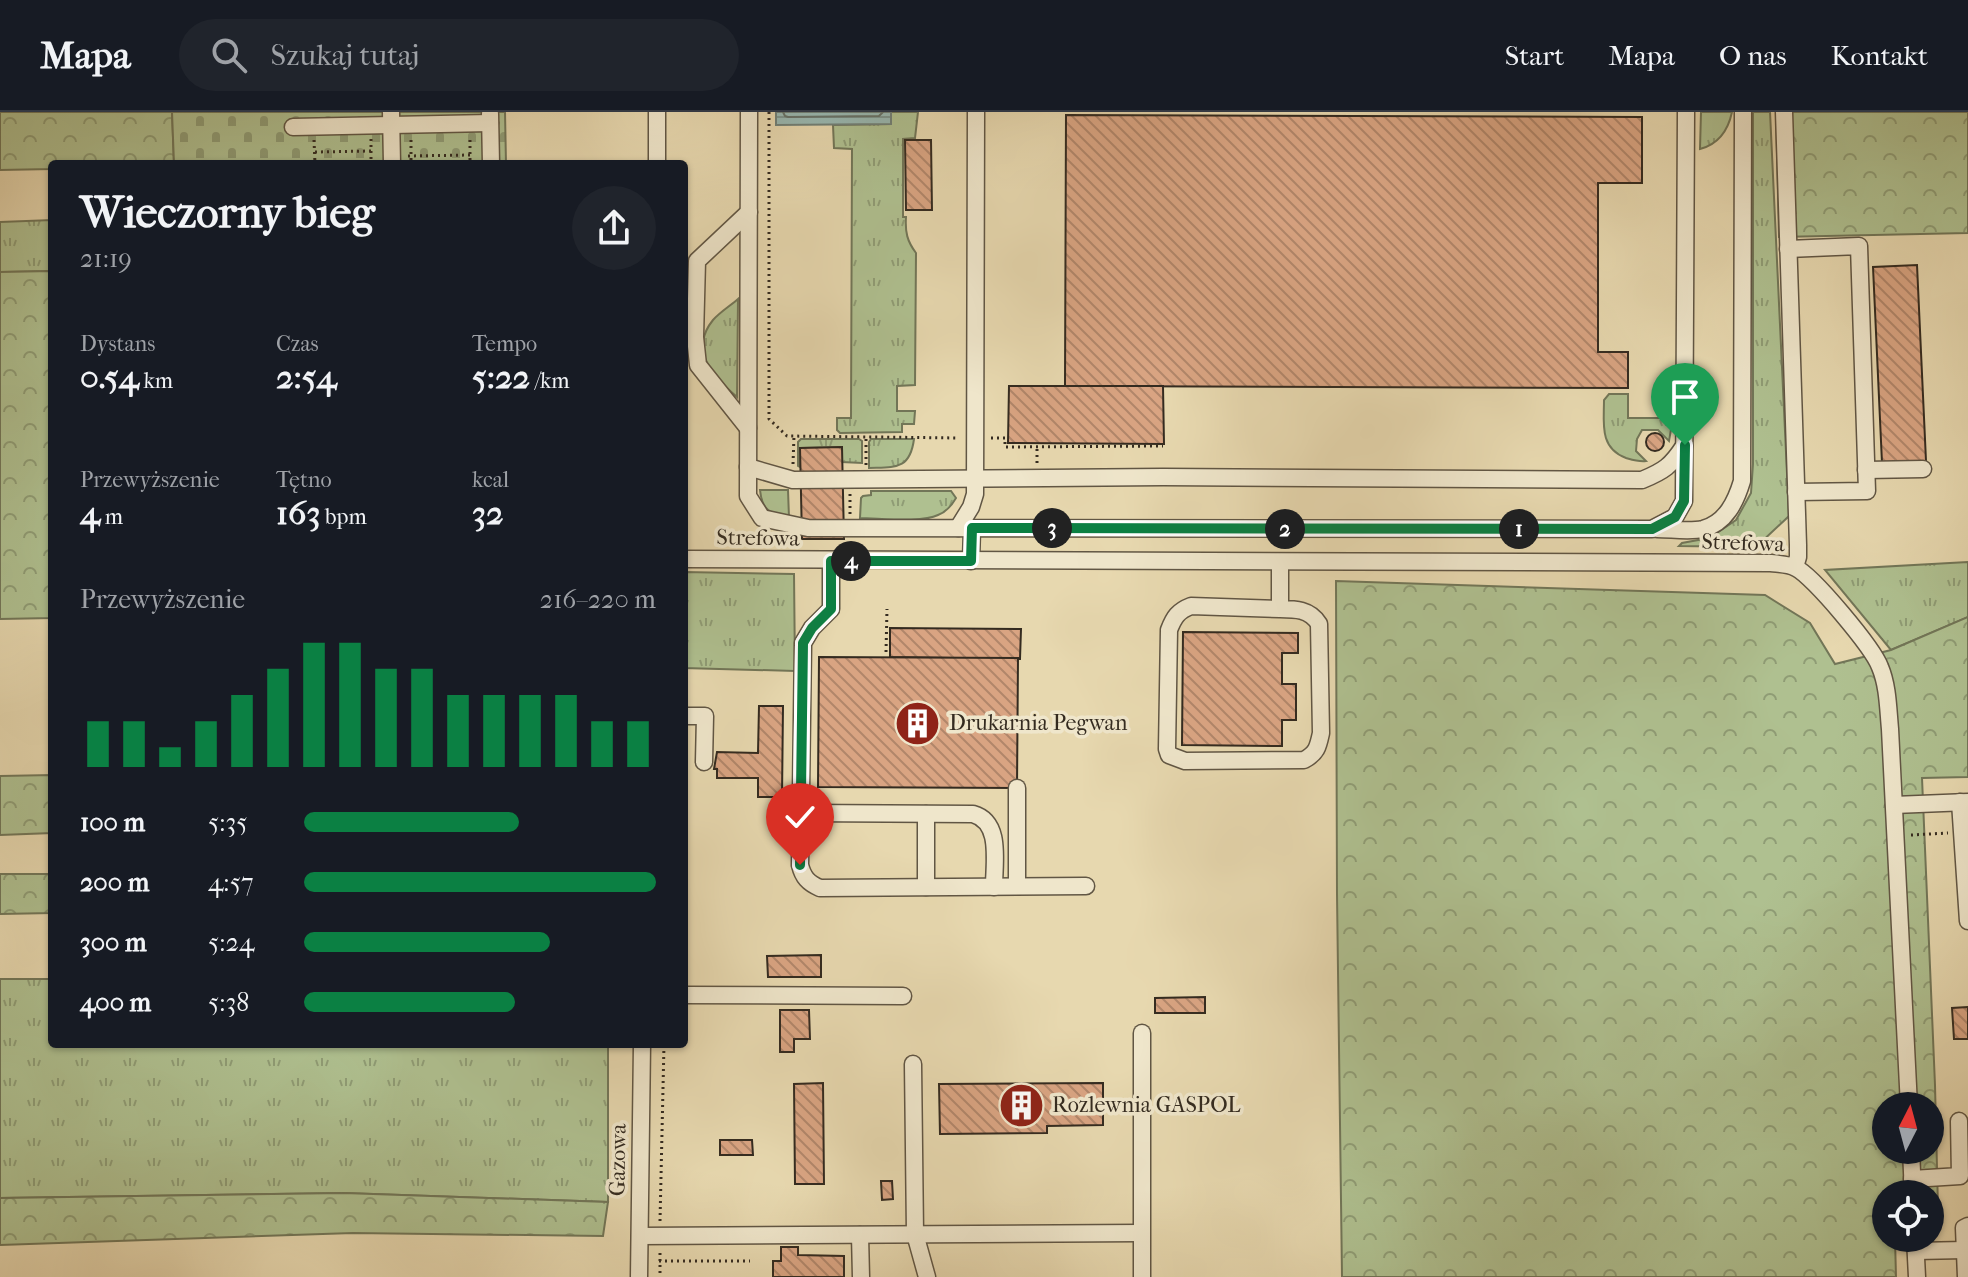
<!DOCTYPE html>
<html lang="pl">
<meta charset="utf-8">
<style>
body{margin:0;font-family:"IM FELL French Canon",serif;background:#20242c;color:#f1f3f6;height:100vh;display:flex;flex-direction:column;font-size:30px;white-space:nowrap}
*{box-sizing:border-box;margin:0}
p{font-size:26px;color:#9ea1a6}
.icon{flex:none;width:44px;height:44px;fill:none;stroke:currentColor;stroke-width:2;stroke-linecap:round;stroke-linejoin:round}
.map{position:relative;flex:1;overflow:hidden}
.drawer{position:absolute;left:48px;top:48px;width:640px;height:888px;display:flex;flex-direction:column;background:#171b24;border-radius:8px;box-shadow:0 2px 6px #0004}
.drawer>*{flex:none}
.needle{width:52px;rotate:6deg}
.controls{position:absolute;left:1872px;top:980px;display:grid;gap:16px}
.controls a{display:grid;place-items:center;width:72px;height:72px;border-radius:50%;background:#171b24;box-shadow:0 2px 6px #0004;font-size:40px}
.pin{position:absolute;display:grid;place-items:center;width:68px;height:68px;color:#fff;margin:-82px -34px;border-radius:50% 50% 50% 0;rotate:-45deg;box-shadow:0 0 8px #0007}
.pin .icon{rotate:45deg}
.km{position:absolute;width:40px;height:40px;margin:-20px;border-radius:50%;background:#222;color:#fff;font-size:22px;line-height:40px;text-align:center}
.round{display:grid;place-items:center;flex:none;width:84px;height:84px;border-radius:42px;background:#20242c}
.head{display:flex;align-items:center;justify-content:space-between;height:136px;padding:0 32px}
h1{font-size:44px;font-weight:700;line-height:60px}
.stats{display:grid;grid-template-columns:repeat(3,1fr);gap:12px;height:136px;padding:8px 32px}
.stats div{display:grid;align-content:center}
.stats b{font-size:34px;font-weight:700}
.stats small{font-size:22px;font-weight:400}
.stats p{font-size:22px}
.chart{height:224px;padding:16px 32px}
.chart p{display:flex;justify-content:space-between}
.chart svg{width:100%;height:144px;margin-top:8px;stroke:#0b8043;stroke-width:6}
ul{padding:0 32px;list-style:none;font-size:26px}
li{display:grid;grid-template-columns:128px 96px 1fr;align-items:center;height:60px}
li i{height:20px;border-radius:10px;background:#0b8043}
header{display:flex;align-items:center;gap:48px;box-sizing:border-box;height:112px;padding:0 40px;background:#171b24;border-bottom:2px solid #363941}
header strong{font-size:38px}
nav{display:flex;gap:44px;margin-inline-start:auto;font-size:28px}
.search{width:560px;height:72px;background:#20242c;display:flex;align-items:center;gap:20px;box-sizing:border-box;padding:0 28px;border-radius:44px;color:#9ea1a6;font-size:30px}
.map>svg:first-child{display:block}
.grass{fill:url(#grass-tufts);stroke:#727658;stroke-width:2}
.forest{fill:url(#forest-crowns);stroke:#727658;stroke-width:2;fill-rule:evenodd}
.cemetery{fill:url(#cemetery-stones);stroke:#727658;stroke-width:2}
.water{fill:url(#water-rules);stroke:#708078;stroke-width:2}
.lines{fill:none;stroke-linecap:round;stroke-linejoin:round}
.shore{stroke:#667269;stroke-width:2}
.building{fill:url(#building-back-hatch);stroke:#342b20;stroke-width:2}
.minor-casing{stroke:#615644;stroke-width:19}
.path{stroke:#342b20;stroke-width:3;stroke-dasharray:2 4;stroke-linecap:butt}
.minor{stroke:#efe6cb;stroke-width:16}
.route-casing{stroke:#fff;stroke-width:16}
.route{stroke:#0b8043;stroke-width:10}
.labels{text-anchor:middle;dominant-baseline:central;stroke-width:7;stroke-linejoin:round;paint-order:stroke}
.street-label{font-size:22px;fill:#342b20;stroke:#efe6cb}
.poi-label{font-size:22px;fill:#342b20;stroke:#efe6cb;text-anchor:start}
</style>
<header>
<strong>Mapa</strong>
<div class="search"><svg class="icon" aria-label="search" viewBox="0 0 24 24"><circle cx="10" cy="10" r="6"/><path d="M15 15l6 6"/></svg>Szukaj tutaj</div>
<nav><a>Start</a><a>Mapa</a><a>O nas</a><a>Kontakt</a></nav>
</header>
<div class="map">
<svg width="1968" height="1165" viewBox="0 0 1968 1165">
<defs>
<pattern id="grass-tufts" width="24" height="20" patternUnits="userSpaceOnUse" patternTransform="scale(2)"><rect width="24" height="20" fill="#afc090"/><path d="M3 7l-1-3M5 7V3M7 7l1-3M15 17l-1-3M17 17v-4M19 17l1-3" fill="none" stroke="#8f9c75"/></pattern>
<pattern id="forest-crowns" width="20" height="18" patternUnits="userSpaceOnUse" patternTransform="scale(2)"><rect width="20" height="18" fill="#afc090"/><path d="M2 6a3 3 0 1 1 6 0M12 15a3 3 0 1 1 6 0" fill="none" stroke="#8f9c75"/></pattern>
<pattern id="cemetery-stones" width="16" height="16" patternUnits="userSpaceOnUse" patternTransform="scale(2)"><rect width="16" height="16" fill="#afc090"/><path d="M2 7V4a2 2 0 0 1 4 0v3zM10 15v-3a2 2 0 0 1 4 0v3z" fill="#8f9c75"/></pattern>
<pattern id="water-rules" width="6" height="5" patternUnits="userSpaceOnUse" patternTransform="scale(2)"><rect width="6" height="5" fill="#98b8b2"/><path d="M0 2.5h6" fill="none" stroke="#7d9690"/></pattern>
<pattern id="building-back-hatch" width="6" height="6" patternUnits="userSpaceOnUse" patternTransform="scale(2)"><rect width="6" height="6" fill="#d9a482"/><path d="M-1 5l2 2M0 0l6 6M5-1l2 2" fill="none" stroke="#b1866a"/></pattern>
</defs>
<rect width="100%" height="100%" fill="#e7d8af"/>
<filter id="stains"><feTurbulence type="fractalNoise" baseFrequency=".0025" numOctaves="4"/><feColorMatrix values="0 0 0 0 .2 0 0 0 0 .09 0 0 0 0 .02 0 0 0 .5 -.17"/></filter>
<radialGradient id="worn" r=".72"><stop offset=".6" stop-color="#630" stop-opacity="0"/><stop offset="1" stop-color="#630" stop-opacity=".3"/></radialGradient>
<!-- grass -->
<g class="grass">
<path d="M891 0H918L915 26 903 27V105H906C905 120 907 129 916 141L915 273 897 274V299H915L914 312H902V320L840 321 837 318V306H851L852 37 834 36 833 13 891 12Z"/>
<path d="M1701 0H1732C1728 19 1719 32 1700 37Z"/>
<polygon points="1753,0 1770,0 1789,404 1756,435 1679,434 1682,431 1709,426 1736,408 1751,381 1753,352"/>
<polygon points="52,108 52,159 0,160 0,110"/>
<path d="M738 187 737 285C714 265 688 239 713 208 720 200 730 194 738 187Z"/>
<path d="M1609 282H1628V306H1673L1669 329 1658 318H1642L1637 327 1636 339 1646 349C1639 350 1633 348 1626 346 1599 336 1604 311 1604 288Z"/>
<polygon points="801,327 859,327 862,329 862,351 842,350 842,335 801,336 800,355 798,354 798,330"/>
<path d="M871 327H914C910 358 895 355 869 356V330Z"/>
<path d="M760 378H788L789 406C770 401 762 399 760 378Z"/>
<path d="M871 379H951L956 386C952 393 946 400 938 403 922 411 879 406 860 406L861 386 863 384 871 383Z"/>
<polygon points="1968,450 1968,505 1891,538 1825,458"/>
<polygon points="684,460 794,462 795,559 684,556"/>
<polygon points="0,867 52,867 52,932 608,932 608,1090 344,1081 0,1086"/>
</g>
<!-- forest -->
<g class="forest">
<polygon points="0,0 172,0 174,52 52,52 52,57 0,58"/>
<polygon points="1776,0 1968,0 1968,121 1779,125"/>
<polygon points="52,159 52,506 0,507 0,160"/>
<path d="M1336 469 1765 483 1810 511 1835 552 1891 538 1968 505V665L1922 666 1935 973 1938 1097H1930V1082H1886V1126H1895L1896 1165H1342L1337 782ZM1886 994H1930V1038H1886Z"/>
<polygon points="52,663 52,721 0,723 0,664"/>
<polygon points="0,762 52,762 52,801 0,802"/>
<polygon points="344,1081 608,1090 603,1124 353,1121 0,1133 0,1086"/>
</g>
<!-- cemetery -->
<polygon class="cemetery" points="172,0 505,0 506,52 174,52"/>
<!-- water -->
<polygon class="water" points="776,0 891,0 891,12 776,13"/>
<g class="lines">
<!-- shore -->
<polyline class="shore" points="783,0 785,4 788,5 879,4 883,0"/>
</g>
<!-- building -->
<g class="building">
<polygon points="1066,3 1642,5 1642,71 1598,71 1598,240 1628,240 1628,276 1065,274"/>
<polygon points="905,28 931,28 932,98 906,98"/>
<polygon points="1917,153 1926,349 1882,351 1873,155"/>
<polygon points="1009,274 1163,274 1164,332 1008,331"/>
<circle cx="1655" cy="330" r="9"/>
<polygon points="842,335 844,427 802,427 800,336"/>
<polygon points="890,516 1021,517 1020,547 890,545"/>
<polygon points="1183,520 1298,521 1298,541 1282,541 1282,572 1296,572 1296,608 1282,608 1282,634 1182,633"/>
<polygon points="819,545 1018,546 1017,676 818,675"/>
<polygon points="759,594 783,594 782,685 758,685 758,666 717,666 717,657 714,657 717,640 758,641"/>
<polygon points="821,843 821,865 768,865 767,844"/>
<polygon points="1205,885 1205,901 1155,901 1155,886"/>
<polygon points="1968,895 1968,927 1954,927 1952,896"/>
<polygon points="780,898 809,898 810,927 794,927 794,940 780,940"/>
<polygon points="823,971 824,1072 795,1072 794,972"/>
<polygon points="1103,971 1103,1013 1047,1014 1047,1021 940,1022 939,972"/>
<polygon points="720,1028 752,1028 753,1043 720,1043"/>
<polygon points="881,1069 892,1069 893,1087 882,1088"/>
<polygon points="781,1135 798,1135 798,1143 844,1144 844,1165 773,1165 773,1149 781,1149"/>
</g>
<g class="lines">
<defs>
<g id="minor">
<polyline points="391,0 392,52"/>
<polyline points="749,0 748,384 762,406 808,416 1652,417 1675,405 1684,389 1686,0"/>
<polyline points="1784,0 1798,433 1798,445 1795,455"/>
<polyline points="490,2 491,52"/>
<polyline points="293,15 490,11"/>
<polyline points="657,52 657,0"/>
<polyline points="1788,137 1859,134 1867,379 1796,380"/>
<polyline points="748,316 698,253 695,225 697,149 749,100"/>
<path d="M748 355 793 368 1163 365 1642 368C1664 359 1671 354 1684 334"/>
<polyline points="1866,358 1923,357"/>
<polyline points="958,416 971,395 975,382 976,0"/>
<path d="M1657 417C1671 417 1689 420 1703 417 1726 411 1736 389 1742 369L1743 0"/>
<path d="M684 447 1771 451C1779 452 1789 452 1796 456 1813 464 1873 536 1880 555 1888 574 1888 596 1890 617L1909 994"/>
<path d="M831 449V497L812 516 803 531 800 753C803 765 808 771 820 776L1086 774"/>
<polyline points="971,449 972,416"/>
<path d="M1280 497C1295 497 1310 497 1319 512L1321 621C1318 635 1317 641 1304 648L1185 649 1169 643 1167 637 1169 518C1174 505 1178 499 1191 494L1280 497V450"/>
<polyline points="684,604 705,604 704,650"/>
<polyline points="1017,676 1017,774"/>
<polyline points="1960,690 1968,809"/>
<polyline points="1894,693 1968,690"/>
<path d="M801 701 973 702C1002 710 994 750 994 775"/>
<polyline points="926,702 926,775"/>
<polyline points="684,883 903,884"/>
<polyline points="913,952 915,1122 927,1165"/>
<polyline points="1911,1038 1913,1082"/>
<polyline points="1912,1067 1960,1064 1959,1009"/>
<polyline points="860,1123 861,1165"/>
<polyline points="640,1124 1141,1121"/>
<polyline points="1915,1126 1917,1165"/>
<polyline points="1916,1139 1965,1138"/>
<polyline points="639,1165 642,932"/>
<polyline points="1142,1165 1142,921"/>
<polyline points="1966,1165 1964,1116 1968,1114"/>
</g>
</defs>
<!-- minor casing -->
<use href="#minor" class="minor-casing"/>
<!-- path -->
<g class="path">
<polyline points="769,0 769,307 787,324 959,326"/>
<polyline points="371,27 371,52"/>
<polyline points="314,28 315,52"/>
<polyline points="411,28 411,52"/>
<polyline points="470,28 470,52"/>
<polyline points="315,40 371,39"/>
<polyline points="408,44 470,43"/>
<polyline points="991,326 1005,326 1005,335 1163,334"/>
<polyline points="1037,351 1037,334"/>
<polyline points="793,352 794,324"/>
<polyline points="866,353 866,325"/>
<polyline points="850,402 850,381"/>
<polyline points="886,540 887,497"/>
<polyline points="1911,723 1948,721"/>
<polyline points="660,1109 664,932"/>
<polyline points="660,1141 660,1165"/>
<polyline points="659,1149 750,1149"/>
</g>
<!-- minor -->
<use href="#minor" class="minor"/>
</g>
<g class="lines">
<defs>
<polyline id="route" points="800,753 803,531 812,516 831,497 831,449 971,449 972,416 1652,417 1675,405 1684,389 1685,333"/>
</defs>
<!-- route casing -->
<use href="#route" class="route-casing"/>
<!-- route -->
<use href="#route" class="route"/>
</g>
<!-- icons -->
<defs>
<symbol id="building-disc" viewBox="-11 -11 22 22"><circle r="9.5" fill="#8f2418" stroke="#efe6cb"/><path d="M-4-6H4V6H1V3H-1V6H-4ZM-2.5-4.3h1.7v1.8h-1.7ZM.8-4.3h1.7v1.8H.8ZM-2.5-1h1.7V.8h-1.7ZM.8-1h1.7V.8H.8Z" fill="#fff"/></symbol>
</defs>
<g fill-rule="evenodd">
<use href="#building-disc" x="892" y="586" width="51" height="51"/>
<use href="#building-disc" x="996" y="968" width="51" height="51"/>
</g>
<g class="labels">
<!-- street labels -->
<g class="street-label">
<text transform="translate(758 426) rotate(1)">Strefowa</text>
<text transform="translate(1743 431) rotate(2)">Strefowa</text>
<text transform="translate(618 1048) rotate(-89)">Gazowa</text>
</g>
<!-- poi labels -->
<g class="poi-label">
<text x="949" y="611">Drukarnia Pegwan</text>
<text x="1052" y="993">Rozlewnia GASPOL</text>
</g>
</g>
<rect width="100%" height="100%" filter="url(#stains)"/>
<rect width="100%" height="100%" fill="url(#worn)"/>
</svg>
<div class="controls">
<a><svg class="needle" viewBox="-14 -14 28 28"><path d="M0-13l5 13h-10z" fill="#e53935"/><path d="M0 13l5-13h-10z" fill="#9ea1a6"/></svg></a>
<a><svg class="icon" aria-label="locate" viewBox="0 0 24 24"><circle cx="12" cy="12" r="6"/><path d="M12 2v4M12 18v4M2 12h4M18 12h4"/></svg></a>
</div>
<div class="pin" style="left:1685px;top:333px;background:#1e9e55"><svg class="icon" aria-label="arrive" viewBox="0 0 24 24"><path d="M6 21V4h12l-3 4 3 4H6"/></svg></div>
<div class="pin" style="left:800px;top:753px;background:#d93025"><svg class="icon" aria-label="check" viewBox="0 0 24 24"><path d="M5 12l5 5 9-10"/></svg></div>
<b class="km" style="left:1519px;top:417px">1</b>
<b class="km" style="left:1285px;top:417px">2</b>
<b class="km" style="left:1052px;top:416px">3</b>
<b class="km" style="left:851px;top:449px">4</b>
<section class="drawer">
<div class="head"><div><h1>Wieczorny bieg</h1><p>21:19</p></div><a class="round"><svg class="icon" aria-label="share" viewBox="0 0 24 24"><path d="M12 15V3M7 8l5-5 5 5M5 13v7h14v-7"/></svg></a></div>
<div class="stats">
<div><p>Dystans</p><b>0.54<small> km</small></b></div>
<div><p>Czas</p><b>2:54</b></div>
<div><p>Tempo</p><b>5:22<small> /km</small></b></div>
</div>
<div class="stats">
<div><p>Przewyższenie</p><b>4<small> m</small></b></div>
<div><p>Tętno</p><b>163<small> bpm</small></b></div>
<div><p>kcal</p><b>32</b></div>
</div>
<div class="chart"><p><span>Przewyższenie</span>216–220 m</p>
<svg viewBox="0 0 160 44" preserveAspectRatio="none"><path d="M5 44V30M15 44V30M25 44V38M35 44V30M45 44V22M55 44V14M65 44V6M75 44V6M85 44V14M95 44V14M105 44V22M115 44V22M125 44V22M135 44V22M145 44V30M155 44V30"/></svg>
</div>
<ul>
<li><b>100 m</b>5:35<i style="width:61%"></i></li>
<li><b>200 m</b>4:57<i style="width:100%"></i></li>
<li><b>300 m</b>5:24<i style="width:70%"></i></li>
<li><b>400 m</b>5:38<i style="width:60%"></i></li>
</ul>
</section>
</div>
